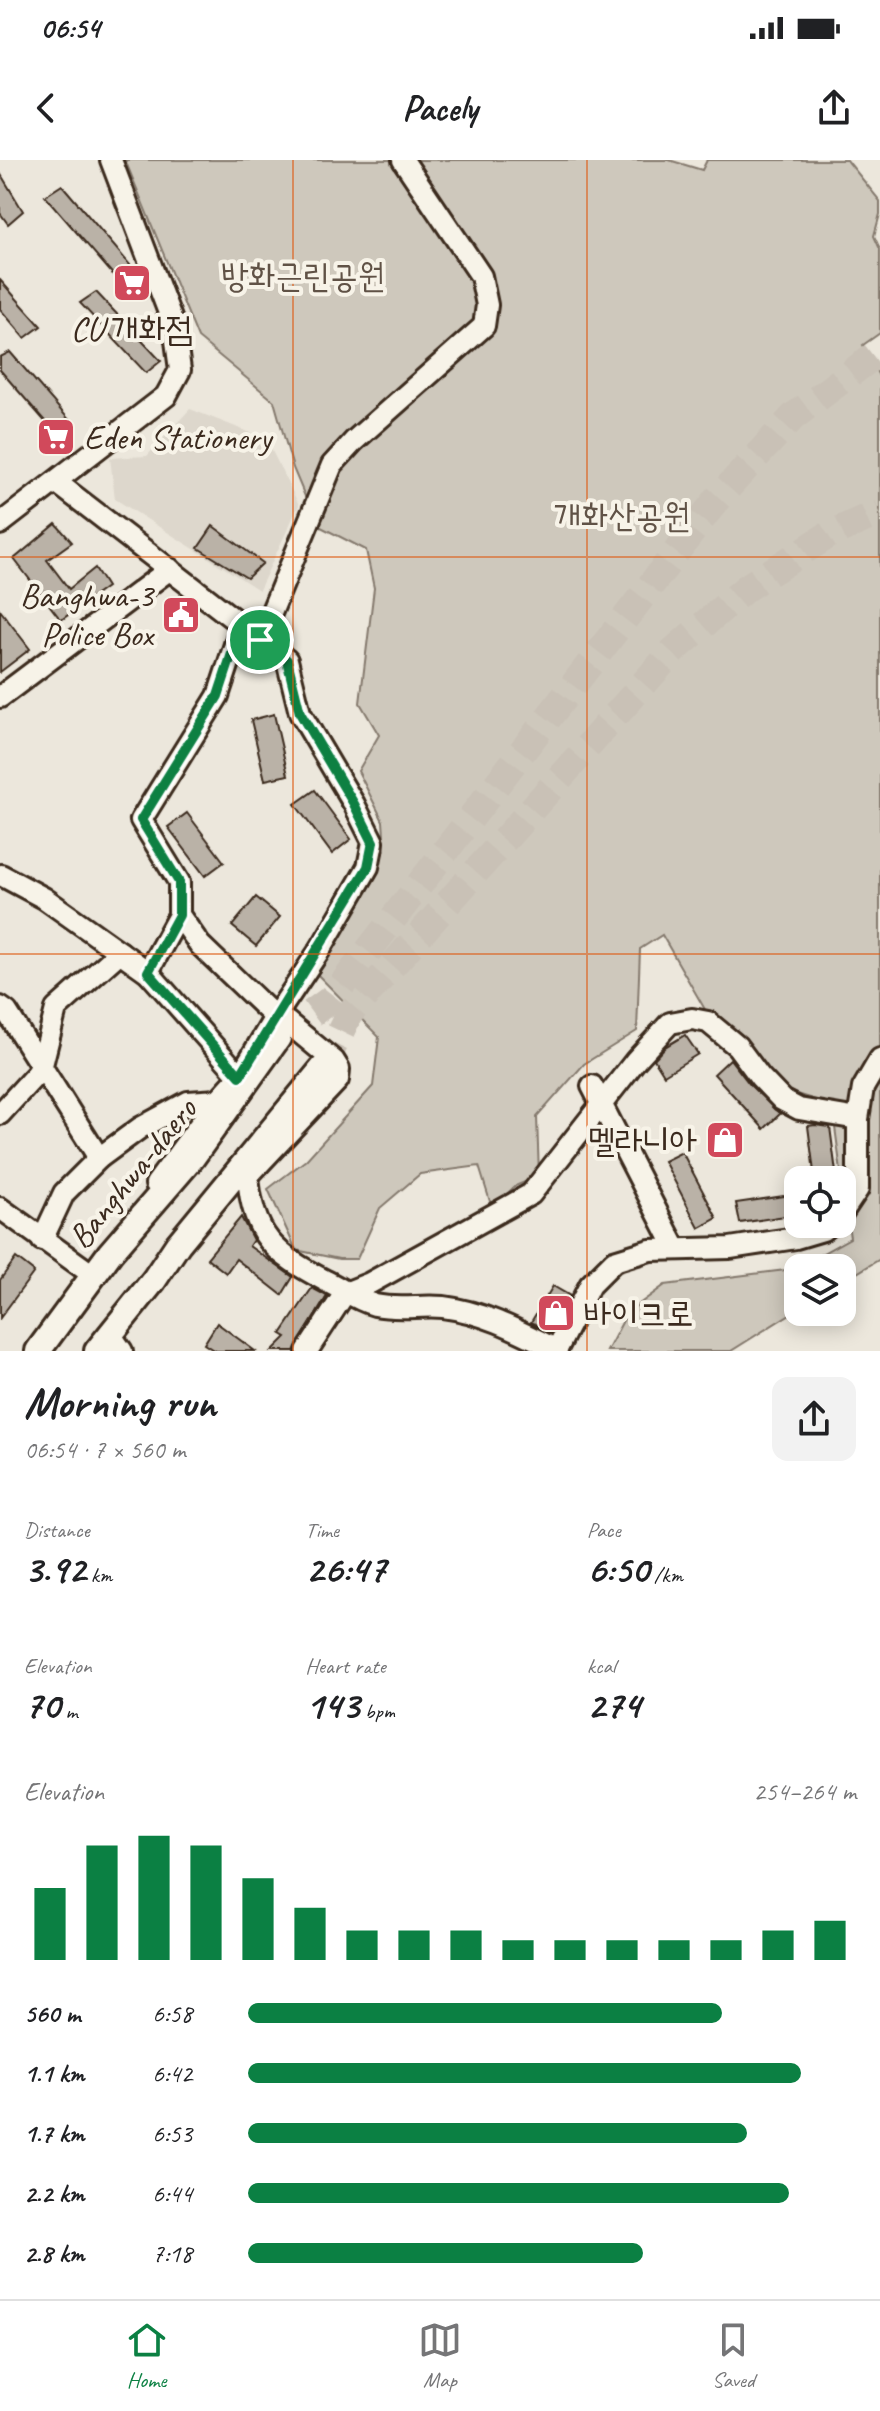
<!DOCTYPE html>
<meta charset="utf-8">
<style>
body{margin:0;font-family:Caveat,"Poor Story",sans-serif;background:#f2f2f2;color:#202124;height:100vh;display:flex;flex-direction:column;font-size:30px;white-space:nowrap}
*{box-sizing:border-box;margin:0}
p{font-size:26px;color:#757577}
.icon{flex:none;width:44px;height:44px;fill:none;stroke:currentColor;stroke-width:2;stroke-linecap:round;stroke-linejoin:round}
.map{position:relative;height:1191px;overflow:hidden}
.details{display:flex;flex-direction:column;background:#fff;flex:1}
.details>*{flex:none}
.tools{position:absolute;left:784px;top:1006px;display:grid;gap:16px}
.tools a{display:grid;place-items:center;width:72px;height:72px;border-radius:16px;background:#fff;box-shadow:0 4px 20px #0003;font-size:40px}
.pin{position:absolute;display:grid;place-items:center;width:68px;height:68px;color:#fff;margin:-34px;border:4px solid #fff;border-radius:50%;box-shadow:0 2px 8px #0007}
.round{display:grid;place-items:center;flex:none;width:84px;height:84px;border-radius:16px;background:#f2f2f2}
.summary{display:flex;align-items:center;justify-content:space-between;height:136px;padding:0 24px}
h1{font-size:44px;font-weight:600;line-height:60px}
.stats{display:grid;grid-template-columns:repeat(3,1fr);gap:12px;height:136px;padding:8px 24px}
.stats div{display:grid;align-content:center}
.stats b{font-size:40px;font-weight:600}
.stats small{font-size:22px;font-weight:400}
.stats p{font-size:22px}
.chart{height:224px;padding:16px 24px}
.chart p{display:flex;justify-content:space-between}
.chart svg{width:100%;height:144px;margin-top:8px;stroke:#0b8043;stroke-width:6}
ul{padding:0 24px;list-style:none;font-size:26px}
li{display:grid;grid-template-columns:128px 96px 1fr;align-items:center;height:60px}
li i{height:20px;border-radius:10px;background:#0b8043}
.status{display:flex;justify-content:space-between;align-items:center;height:56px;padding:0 40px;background:#fff;direction:ltr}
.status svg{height:22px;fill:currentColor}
header{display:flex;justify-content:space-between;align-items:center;height:104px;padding:0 24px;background:#fff;font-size:36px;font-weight:600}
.tabs{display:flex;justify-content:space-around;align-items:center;height:112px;border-top:2px solid #e0e0e0;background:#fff;font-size:22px;color:#757577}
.tabs a{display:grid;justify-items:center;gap:4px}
.tabs .current{color:#0b8043}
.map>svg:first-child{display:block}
.built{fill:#ddd7cc}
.green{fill:#cec8bc;stroke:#84796d;stroke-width:2}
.building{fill:#bab2a7;stroke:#3b2a1e;stroke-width:2}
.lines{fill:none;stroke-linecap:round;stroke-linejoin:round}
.highway-tunnel{stroke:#c9c1b6;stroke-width:28;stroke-dasharray:28 14;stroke-linecap:butt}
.minor-casing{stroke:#3b2a1e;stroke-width:26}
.major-casing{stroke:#3b2a1e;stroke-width:30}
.minor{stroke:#f7f3e8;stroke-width:20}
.major{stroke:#f7f3e8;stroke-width:24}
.route-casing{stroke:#fff;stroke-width:16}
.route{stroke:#0b8043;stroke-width:10}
.grid{fill:none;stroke:#df570d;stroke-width:2;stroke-opacity:0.55}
.labels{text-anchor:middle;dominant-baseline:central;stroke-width:8;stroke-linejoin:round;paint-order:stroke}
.park-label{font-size:34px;fill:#605246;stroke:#f7f3e8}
.poi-label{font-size:34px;fill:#3b2a1e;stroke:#f7f3e8;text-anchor:start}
.street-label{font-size:34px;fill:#3b2a1e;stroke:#f7f3e8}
</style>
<div class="status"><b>06:54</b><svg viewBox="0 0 49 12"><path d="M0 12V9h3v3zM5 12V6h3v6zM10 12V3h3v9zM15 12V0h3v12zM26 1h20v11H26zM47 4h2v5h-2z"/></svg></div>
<header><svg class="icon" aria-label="back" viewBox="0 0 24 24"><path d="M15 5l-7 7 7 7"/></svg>Pacely<svg class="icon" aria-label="share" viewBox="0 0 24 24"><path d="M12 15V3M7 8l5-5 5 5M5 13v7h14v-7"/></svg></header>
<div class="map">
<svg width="880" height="1191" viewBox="0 0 880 1191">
<rect width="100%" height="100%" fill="#ece7dc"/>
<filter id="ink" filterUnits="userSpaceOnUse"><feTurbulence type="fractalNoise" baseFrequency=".0125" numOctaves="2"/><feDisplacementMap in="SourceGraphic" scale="16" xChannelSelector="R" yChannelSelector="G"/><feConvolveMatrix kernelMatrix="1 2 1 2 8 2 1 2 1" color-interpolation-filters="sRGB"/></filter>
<g filter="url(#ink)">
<!-- built -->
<polygon class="built" points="190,249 266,279 299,345 259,430 115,339 110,298 147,296"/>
<!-- green -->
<polygon class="green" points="125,0 669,0 702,10 707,0 847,0 880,41 880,54 874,76 880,89 880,173 863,185 880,218 880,1099 842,1122 842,1108 798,1108 798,1149 731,1191 607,1191 627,1153 665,1125 794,1109 850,1078 832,945 790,932 707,853 662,775 640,789 637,871 584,904 537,957 539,1016 515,1026 492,1048 479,1006 420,1014 380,1048 357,1099 339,1099 296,1090 268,1029 306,1000 373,926 379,877 312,809 385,690 383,661 358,611 379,575 360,543 374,428 366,390 317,365 293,308 274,241 198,178"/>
<!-- building -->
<g class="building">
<polygon points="0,13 23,51 8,64 0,53"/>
<polygon points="62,25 131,106 116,118 45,36"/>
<polygon points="0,120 41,166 25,178 0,149"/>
<polygon points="96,132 161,201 146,213 80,143"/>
<polygon points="10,192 72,263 57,275 0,210 0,197"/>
<polygon points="56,364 72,382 47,400 69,429 95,408 107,427 61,460 14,399"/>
<polygon points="213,366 263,403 247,418 198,388"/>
<polygon points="0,450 30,489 0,512"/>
<polygon points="274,554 288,615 265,620 251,560"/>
<polygon points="315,630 351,679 332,694 295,644"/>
<polygon points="187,653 224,702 205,716 168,667"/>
<polygon points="256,737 280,757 256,786 232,766"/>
<polygon points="685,875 698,894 664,915 654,899 665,887"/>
<polygon points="730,899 751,926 780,954 764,969 714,914"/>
<polygon points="815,965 830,967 837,1020 815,1020 808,966"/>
<polygon points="682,992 717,1058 699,1068 664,1001"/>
<polygon points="798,1034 798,1054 740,1063 736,1043"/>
<polygon points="241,1057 253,1080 249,1086 293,1117 282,1135 236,1099 226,1113 207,1098"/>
<polygon points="16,1098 34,1112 0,1158 0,1120"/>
<polygon points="553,1126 570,1136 551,1172 531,1162"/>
<polygon points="312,1128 327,1136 294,1191 272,1191 286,1177 281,1174"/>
<polygon points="217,1163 255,1191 215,1191 204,1184"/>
</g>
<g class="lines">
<!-- highway-tunnel -->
<g class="highway-tunnel">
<polyline points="278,878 331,839 718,338 793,257 880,191"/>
<polyline points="322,909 349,854 672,492 746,428 830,374 880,352"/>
</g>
<defs>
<g id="minor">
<polyline points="56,322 287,500 300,553 354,644 373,682 368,707 321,788 275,857 200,785 179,755"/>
<polyline points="0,364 166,236 180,210 174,166 111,0"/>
<polyline points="260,480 332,305 354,281 484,166 487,145 481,116 403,0"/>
<polyline points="0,537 170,409"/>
<polyline points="1,715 44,738 148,812 240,916"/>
<polyline points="148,812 179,755 179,722 141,660 218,536 242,463"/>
<polyline points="0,847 7,852 99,998"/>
<polyline points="592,926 676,1089"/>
<polyline points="0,954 41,909 56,849 120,792"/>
<path d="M248 1015C252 1076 275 1094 326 1121 342 1129 357 1140 375 1145 398 1150 420 1145 443 1147 484 1152 521 1172 557 1190"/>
<polyline points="156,1024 218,940 240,916 275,857 287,862 334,901 339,909 338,920 245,1019"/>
<polyline points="0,1048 93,1115"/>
<polyline points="842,1053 858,1029 858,959 863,928 880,899"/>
<polyline points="42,1080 64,1033 99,998 140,968 188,942 218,940"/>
<polyline points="110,1174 122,1191"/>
<polyline points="307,1191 345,1133 370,1123 531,1034 636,900 670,863 692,859 708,862 737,886 760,917 782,940 799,949 858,959"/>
<polyline points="556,1191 590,1125 614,1101 650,1090 730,1088 796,1078 823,1070 830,1064"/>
</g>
<g id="major">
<polyline points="38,1191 110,1093 192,998 278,878"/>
<polyline points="97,1191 154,1120 178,1084 322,909"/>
</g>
</defs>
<!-- minor casing -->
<use href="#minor" class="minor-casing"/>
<!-- major casing -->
<use href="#major" class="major-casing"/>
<!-- minor -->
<use href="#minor" class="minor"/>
<!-- major -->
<use href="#major" class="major"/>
</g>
</g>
<g class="lines" filter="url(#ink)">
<defs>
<polygon id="route" points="242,463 260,480 287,500 300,553 354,644 373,682 368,707 240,916 148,812 179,755 179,722 141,660 218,536"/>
</defs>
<!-- route casing -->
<use href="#route" class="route-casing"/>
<!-- route -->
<use href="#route" class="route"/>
</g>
<!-- grid -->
<path class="grid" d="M293 0V1191M587 0V1191M0 397H880M0 794H880"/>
<!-- icons -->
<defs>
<symbol id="supermarket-square" viewBox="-11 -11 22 22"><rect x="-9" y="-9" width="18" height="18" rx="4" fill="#d1495b" stroke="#f7f3e8"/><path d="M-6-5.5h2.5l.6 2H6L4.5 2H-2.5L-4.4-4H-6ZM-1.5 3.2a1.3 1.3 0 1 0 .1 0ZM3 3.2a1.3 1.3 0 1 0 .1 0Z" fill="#fff"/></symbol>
<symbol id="civic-square" viewBox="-11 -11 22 22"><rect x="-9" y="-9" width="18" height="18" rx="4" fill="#d1495b" stroke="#f7f3e8"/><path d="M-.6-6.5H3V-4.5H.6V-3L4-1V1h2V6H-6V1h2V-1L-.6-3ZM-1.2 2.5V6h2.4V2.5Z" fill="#fff"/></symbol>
<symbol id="shop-square" viewBox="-11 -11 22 22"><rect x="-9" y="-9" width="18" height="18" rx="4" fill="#d1495b" stroke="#f7f3e8"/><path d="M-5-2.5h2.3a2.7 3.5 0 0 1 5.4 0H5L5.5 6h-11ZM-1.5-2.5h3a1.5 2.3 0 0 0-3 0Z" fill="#fff"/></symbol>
</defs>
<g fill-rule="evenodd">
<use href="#supermarket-square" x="110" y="101" width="44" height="44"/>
<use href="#supermarket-square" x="34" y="255" width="44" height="44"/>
<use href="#civic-square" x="159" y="433" width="44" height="44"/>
<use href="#shop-square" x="703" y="958" width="44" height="44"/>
<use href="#shop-square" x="534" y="1131" width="44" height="44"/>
</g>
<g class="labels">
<!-- park labels -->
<g class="park-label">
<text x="303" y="115">방화근린공원</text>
<text x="622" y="355">개화산공원</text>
</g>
<!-- poi labels -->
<g class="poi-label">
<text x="132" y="168" text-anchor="middle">CU 개화점</text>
<text x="84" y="277">Eden Stationery</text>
<text x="153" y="435" text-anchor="end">Banghwa-3<tspan x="153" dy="39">Police Box</tspan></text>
<text x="697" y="980" text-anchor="end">멜라니아</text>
<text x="584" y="1153">바이크로</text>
</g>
<!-- street labels -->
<g class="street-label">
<text transform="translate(132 1013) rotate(-51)">Banghwa-daero</text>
</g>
</g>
</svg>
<div class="tools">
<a><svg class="icon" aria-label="locate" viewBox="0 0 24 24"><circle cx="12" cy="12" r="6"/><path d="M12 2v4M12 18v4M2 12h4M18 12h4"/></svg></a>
<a><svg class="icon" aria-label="layers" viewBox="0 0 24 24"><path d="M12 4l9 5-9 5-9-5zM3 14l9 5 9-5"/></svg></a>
</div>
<div class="pin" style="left:260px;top:480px;background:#1e9e55"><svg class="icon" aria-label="arrive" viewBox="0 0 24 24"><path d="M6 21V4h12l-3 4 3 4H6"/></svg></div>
</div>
<section class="details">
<div class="summary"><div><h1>Morning run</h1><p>06:54 · 7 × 560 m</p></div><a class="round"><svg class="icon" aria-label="share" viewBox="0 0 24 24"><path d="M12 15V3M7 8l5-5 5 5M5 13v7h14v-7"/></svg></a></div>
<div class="stats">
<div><p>Distance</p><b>3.92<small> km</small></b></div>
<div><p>Time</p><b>26:47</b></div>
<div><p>Pace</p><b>6:50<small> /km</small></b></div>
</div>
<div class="stats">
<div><p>Elevation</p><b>70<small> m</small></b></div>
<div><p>Heart rate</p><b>143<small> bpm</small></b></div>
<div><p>kcal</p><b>274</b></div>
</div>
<div class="chart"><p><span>Elevation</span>254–264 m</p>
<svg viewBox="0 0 160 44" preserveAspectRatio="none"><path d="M5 44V22M15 44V9M25 44V6M35 44V9M45 44V19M55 44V28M65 44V35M75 44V35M85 44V35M95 44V38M105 44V38M115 44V38M125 44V38M135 44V38M145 44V35M155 44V32"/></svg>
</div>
<ul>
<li><b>560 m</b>6:58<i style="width:78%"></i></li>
<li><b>1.1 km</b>6:42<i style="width:91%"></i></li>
<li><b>1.7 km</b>6:53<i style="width:82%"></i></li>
<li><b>2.2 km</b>6:44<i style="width:89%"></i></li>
<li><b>2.8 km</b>7:18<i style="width:65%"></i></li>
</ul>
</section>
<nav class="tabs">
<a class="current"><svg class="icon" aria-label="home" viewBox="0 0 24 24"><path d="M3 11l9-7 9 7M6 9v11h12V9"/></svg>Home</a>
<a><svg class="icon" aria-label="map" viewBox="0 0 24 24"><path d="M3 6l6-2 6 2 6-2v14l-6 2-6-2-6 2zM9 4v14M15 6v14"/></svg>Map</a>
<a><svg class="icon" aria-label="saved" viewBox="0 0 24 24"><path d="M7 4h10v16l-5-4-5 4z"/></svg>Saved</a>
</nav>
